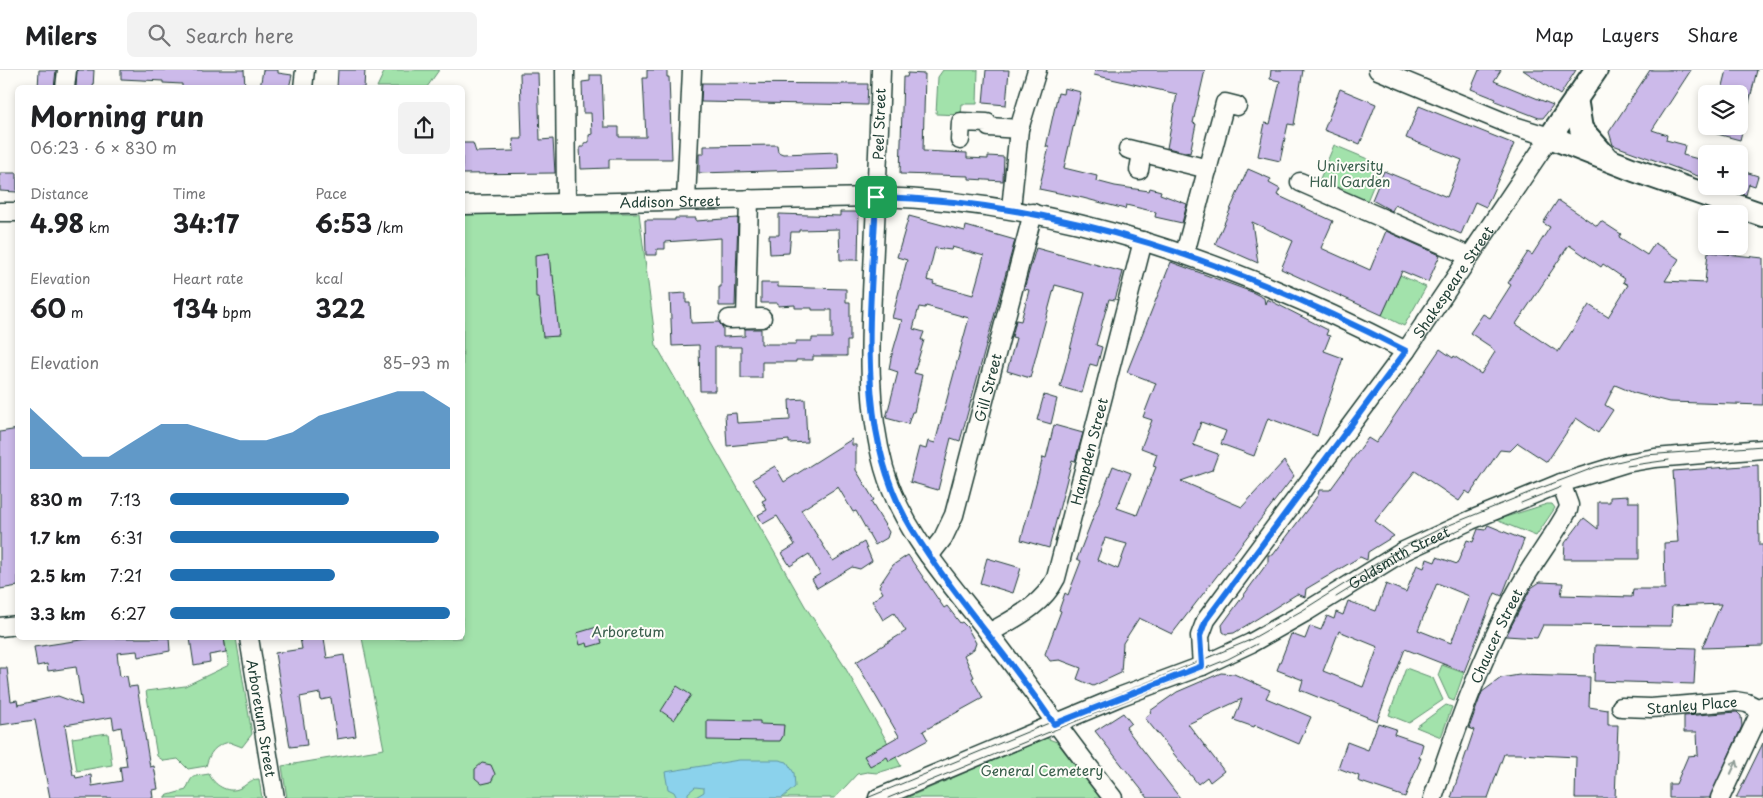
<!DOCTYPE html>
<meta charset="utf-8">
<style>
body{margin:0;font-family:"Playpen Sans",sans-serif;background:#f2f2f2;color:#202124;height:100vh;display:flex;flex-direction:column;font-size:19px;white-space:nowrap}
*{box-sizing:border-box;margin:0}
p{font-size:16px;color:#757577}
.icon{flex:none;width:28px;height:28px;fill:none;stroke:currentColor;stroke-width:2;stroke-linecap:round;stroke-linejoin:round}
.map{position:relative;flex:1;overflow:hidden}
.details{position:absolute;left:15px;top:15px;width:450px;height:555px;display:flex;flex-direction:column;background:#fff;border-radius:8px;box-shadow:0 2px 8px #0003}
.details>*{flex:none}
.buttons{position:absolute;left:1698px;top:15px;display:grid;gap:10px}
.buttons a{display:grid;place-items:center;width:50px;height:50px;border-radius:8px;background:#fff;box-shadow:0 2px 8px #0003;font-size:25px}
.pin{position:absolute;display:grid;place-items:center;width:42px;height:42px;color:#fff;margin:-21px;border-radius:10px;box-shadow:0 2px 8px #0006}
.round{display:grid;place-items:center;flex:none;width:52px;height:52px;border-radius:8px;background:#f2f2f2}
.head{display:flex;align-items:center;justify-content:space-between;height:85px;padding:0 15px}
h1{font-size:28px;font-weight:700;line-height:38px}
.metrics{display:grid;grid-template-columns:repeat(3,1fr);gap:8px;height:85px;padding:5px 15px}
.metrics div{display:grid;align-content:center}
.metrics b{font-size:25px;font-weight:700}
.metrics small{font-size:14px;font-weight:400}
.metrics p{font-size:14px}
.chart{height:140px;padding:10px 15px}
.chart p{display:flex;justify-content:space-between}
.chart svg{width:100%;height:90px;margin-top:5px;fill:#1f6fb2;opacity:.7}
ul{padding:0 15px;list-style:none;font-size:16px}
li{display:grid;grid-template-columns:80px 60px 1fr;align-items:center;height:38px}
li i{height:12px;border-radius:6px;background:#1f6fb2}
header{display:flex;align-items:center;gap:30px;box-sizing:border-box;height:70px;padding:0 25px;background:#fff;border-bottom:1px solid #e0e0e0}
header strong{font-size:24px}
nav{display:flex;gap:28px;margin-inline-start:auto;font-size:18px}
.search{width:350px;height:45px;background:#f2f2f2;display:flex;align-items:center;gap:12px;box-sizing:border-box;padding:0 18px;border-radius:8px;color:#757577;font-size:19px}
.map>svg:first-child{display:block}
.green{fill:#a2e2ab;stroke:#609070}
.water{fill:#8bd2ec;stroke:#6096a2;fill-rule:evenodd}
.building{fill:#ccbaea;stroke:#1f3d34;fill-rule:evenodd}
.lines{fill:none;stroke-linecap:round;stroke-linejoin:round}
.minor-casing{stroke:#1f3d34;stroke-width:21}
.major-casing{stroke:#1f3d34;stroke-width:26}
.minor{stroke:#fdfcf7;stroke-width:18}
.major{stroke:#fdfcf7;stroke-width:22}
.tram{stroke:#1f3d34;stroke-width:1}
.oneway{stroke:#8e9c96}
.route-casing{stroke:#fff;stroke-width:10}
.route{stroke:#1a73e8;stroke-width:6}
.labels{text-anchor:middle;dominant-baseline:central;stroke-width:4;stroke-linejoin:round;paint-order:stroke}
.street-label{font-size:14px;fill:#1f3d34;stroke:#fdfcf7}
.park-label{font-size:14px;fill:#395e4c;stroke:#fdfcf7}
</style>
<header>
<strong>Milers</strong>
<div class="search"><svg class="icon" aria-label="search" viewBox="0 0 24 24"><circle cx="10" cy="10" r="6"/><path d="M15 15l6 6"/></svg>Search here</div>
<nav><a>Map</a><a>Layers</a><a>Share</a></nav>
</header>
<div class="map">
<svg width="1763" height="728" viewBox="0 0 1763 728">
<rect width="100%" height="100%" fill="#fdfcf7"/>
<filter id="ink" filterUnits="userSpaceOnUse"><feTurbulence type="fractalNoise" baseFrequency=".02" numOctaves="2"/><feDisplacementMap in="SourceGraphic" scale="10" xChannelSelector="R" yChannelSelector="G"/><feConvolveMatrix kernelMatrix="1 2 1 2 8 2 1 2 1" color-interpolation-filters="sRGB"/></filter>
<g filter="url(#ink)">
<!-- green -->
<g class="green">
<polygon points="385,0 439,0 427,17 377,17"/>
<polygon points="943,0 978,0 977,34 962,34 961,45 936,44 938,7"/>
<polygon points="1334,75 1382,95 1367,131 1319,111"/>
<polygon points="524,143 639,143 656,275 805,536 843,594 901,696 877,703 867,702 857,704 835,728 287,728 282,696 384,679 362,568 462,568 463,145"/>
<polygon points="1400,205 1426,217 1404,256 1382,245"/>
<polygon points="1547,434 1552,434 1555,438 1536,466 1496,450"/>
<path d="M224 568H236L252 664 242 677 229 672C214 676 210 682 206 696L188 699 178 689 164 691 157 686 146 621 185 616 229 595Z"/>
<polygon points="1442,595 1464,603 1454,631 1449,629 1438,605"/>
<polygon points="1406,598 1433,608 1443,630 1409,653 1389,645"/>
<polygon points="1446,635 1452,637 1441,667 1416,657"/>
<polygon points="108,663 112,695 77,701 72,668"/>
<polygon points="1046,668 1057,672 1100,728 906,728"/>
<path d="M209 704C214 715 227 723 238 719 247 716 249 709 259 709L262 728H165V726L186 720C193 704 191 707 209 704Z"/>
</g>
<!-- water -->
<path class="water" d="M739 690H779L787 692 794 703 795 717 782 728H677L674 722 668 719 665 702ZM695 717 704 718V722L694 728 688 726V723Z"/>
<!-- building -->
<g class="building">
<polygon points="39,0 56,0 54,18 38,18"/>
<polygon points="77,0 94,0 93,18 76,18"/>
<polygon points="121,0 244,0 245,18 182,18 182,14 163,13 163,11 121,9"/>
<polygon points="263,0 278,0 278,3 292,5 289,18 260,18"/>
<polygon points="338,0 365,0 364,18 337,18"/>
<polygon points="647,0 667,0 667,7 669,7 672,89 609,89 609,98 581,99 580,77 584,77 584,73 589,72 589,65 592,64 591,43 583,43 582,12 590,11 590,5 602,5 604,57 619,57 619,67 646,67 643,8 647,8"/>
<polygon points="986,0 1009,0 1006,35 983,33"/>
<polygon points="1095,0 1205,0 1193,53 1196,54 1190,83 1167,78 1177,24 1094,5"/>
<polygon points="1271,0 1303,0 1294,55 1288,54 1280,91 1258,86 1265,53 1270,54 1271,50 1280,11 1270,9"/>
<polygon points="1479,0 1501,0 1494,11 1553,35 1543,48 1539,48 1495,31 1496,29 1471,19"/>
<polygon points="1523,0 1576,0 1560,25"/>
<polygon points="1650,0 1691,0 1652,60 1667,65 1666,70 1685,75 1683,85 1706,91 1706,109 1613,75 1609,62"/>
<polygon points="1727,0 1757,0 1740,70 1702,60 1703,56 1739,56 1739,24 1721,24"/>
<polygon points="520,3 538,3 540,70 553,69 555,103 462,104 462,73 473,73 476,82 514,81 513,69 522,69"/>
<polygon points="908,3 925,4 923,81 967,83 967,88 988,89 988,86 1004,87 1003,111 969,109 969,106 900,104 903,7 907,7"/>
<polygon points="702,13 868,14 867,35 701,32"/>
<polygon points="1064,18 1081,22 1064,98 1097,106 1096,111 1115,116 1149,121 1150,118 1161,121 1160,124 1187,134 1182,153 1155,147 1156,142 1126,135 1125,139 1083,128 1039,119 1049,77 1046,77 1058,23 1063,24"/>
<polygon points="1340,19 1376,34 1360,74 1324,60"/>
<polygon points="1419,36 1514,74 1486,137 1475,132 1461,164 1395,135 1392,141 1372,130 1384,101 1447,127 1462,90 1406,68"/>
<polygon points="777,75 778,82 783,84 838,82 839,99 699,103 699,84 704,84 704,76"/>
<polygon points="1248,99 1271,109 1269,113 1280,119 1277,125 1333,151 1321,178 1370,200 1386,161 1440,185 1428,212 1402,201 1382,245 1281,199 1293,171 1252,152 1258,193 1215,174"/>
<polygon points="1739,100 1758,106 1755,116 1749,114 1746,125 1739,123"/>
<polygon points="0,103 17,103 17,122 0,121"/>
<path d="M1558 130 1597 156 1601 151 1621 164 1619 167 1647 185 1655 173 1679 189 1665 211 1705 213 1708 182 1763 188V335L1669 332 1634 323 1615 315 1605 335 1613 340 1598 363 1576 348 1547 392 1518 373 1510 381 1500 380 1470 424 1466 421 1459 431 1415 401 1375 451 1394 466 1368 482 1367 490 1360 487 1306 519 1305 527 1297 524 1234 563 1226 564 1223 562 1222 555 1268 492V485H1273L1318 425 1319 420H1330L1368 368 1376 373 1440 279 1453 288 1454 286 1481 304 1495 282 1491 277 1470 263 1483 244 1490 248 1511 215 1508 213 1528 182 1532 185 1550 157 1543 153ZM1569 175 1601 197 1603 194 1625 209 1623 212 1628 215 1608 247 1589 235 1558 282 1516 254Z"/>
<polygon points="840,142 859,142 858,190 840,190 839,159 799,160 799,162 791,162 789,183 770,184 769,165 779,165 779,144 840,146"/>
<path d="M909 146 965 161 966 156 1015 170 960 371 951 368 938 420 910 412 919 377 926 379 928 371 935 373 969 248 926 236 925 238 919 237 913 259 924 262 921 270H924L914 303 922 305 914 342H912L908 354 886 348 898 302 889 299 891 288 902 250 892 248 907 190 897 187ZM952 177 984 186 973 225 933 214 934 212 927 210 935 178 951 180Z"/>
<polygon points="675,148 696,148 696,151 738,148 735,236 719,236 719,217 721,217 721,168 665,172 665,179 657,179 657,185 646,185 645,150 675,150"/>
<polygon points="1036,178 1123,202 1115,230 1109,229 1096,275 1102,277 1097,296 1090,294 1082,323 1060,317 1085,223 1055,215 1030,308 1007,301 1016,268 1012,267 1016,250 1021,251 1029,220 1024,219"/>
<polygon points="549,183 551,205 553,205 559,266 543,267 539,228 536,228 535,185"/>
<path d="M1171 192 1252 222 1264 228 1265 234 1267 229 1328 260 1326 265 1330 266 1324 281 1343 288 1317 366 1268 348 1254 386 1221 374 1226 361 1201 352 1193 375 1218 384 1212 400 1181 411 1242 437 1284 391 1294 406 1172 564 1139 548 1123 573 1121 603 1093 616 1077 609 1081 598 1060 590 1050 591 1045 584 1061 541 1059 540 1065 523 1068 525 1081 491 1077 489 1113 396 1131 403 1117 438 1137 445 1156 397 1153 396 1157 384 1141 378 1152 350 1143 347 1156 313 1127 302ZM1105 468 1127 474 1118 499 1097 490Z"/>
<polygon points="761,213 778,213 778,217 846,219 846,232 850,232 850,271 847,271 847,286 813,286 813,290 796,290 796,292 762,292 762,308 741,308 741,277 715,277 715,321 700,321 699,275 672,276 670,224 686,223 686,233 690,233 691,253 719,252 723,258 723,267 745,266 745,259 761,259 761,274 796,274 796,271 812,271 812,268 832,268 832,240 812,240 812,238 795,238 795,235 778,236 778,233 761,233"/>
<polygon points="1044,325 1057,329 1051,354 1037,350"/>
<polygon points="805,329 807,372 789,373 789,370 727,376 725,344 736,343 737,353 790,350 789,330"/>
<polygon points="1054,355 1083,363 1075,391 1072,390 1049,478 1021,470 1043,387 1046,388"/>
<polygon points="18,359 18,516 0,519 0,362"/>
<polygon points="852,369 852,375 856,375 856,400 874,430 871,432 889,462 887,468 875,475 856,441 853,442 838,417 801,440 833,491 864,472 872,491 860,499 852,497 817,518 812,509 820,504 809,484 790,496 782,483 795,475 777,446 763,454 758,445 767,440 762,431 766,429 753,409 775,396 784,412"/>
<polygon points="1758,395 1759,475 1763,475 1763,576 1702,578 1721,534 1672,536 1671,556 1543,555 1537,568 1506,566 1531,518 1540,512 1563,513 1561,525 1632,527 1633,519 1665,519 1664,473 1678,472 1673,401"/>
<polygon points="1628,426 1628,432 1639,432 1639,489 1564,489 1565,473 1584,448 1598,459 1598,432 1610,432 1610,427"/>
<path d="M1488 455 1524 470 1502 526 1495 523 1464 602 1405 579 1377 651 1300 620 1303 610 1277 600 1291 564 1305 569 1310 556 1321 560 1327 546 1334 549 1336 542 1343 545 1348 531 1376 541 1386 514 1406 522 1417 495 1424 498 1427 489 1435 492 1437 487 1457 494 1467 470 1473 472 1478 459 1485 460ZM1437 513 1469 526 1451 573 1418 560ZM1339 561 1378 577 1363 617 1323 601Z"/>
<polygon points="908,485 944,538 947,536 960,553 962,552 967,557 976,573 974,579 964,585 974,607 972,608 983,628 923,661 928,670 889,691 887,687 870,696 864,686 899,666 856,592 906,561 894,543 883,550 872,531 883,523 879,516 893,495"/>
<polygon points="987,488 1021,498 1013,523 980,513"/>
<polygon points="597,557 602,573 588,577 587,573 580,575 577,563"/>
<path d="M94 568H169L170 581 138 587 137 581 117 583 120 607 127 606 129 617 137 616 150 697 154 696 158 719 152 720 153 728H50L35 650 0 655V598H7L11 631 17 630 18 635 58 626 82 635 76 597 48 601 47 594 37 596 34 577ZM112 647 114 659 121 657 127 696 120 697 122 711 92 716 91 705 76 708 75 705H73L65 655Z"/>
<polygon points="190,568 224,568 226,582 209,585 210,592 194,595"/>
<polygon points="300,568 324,568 327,588 344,585 356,666 337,669 331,628 321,630 320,623 300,627 307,675 290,677 275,583 302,579"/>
<polygon points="1595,575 1696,578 1694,614 1594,611"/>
<polygon points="1221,603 1234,604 1270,620 1266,628 1311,647 1299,674 1255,655 1254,657 1234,650 1242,629 1188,654 1224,701 1210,712 1207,707 1198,714 1145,648 1151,643 1150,641 1177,622"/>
<polygon points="1519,605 1590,607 1589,637 1608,640 1608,655 1618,655 1615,728 1575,728 1576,687 1519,684 1504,684 1488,728 1451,728 1474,660 1469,658 1482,622 1501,608"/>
<polygon points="677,616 691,625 674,650 661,641"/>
<polygon points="1737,642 1741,646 1742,656 1710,728 1669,728 1669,714 1676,714 1688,686 1698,685 1697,662 1684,662 1684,646"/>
<polygon points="1123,643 1131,653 1126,657 1129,662 1180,728 1148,728 1095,661"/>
<polygon points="707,650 760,651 760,654 784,655 783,666 780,671 769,671 707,670"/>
<polygon points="1378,653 1396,659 1394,664 1423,674 1419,688 1421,688 1405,727 1358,711 1359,706 1338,698 1347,672 1368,680"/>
<polygon points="1763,673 1763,728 1736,728 1741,718"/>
<polygon points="482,693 491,695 495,704 491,712 482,714 475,708 475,699"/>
</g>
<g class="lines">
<defs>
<g id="minor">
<polyline points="565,0 566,132"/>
<path d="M881 0C879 67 876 134 873 201 870 267 866 333 884 398 902 462 950 512 989 563 1031 618 1070 674 1113 728"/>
<polyline points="65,18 67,0"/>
<polyline points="303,18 305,0"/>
<polyline points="960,70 961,52 987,53 989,57 1019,59"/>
<polyline points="1128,79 1208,99"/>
<polyline points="1139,100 1142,83"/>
<polyline points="1300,112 1469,186"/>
<polyline points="686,130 692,0"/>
<path id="s1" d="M462 135 876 127C1065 131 1239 195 1406 281"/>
<polyline points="1011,139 1019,59 1037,0"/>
<polyline points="0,142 18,142"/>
<polyline points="1185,183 1225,33 1237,36"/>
<polyline points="746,248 749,129"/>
<polyline points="729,249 762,248"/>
<path id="s2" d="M929 486 943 468 954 445 1033 143"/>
<polyline points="0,557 18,555"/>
<path id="s3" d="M989 563C1015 548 1042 536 1056 508L1143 171"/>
<path id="s4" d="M249 568 275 728"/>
<path id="s5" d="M1202 596 1200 566 1206 550 1406 281 1550 67 1511 55 1378 0"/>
<path id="s6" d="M1621 637 1651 638 1735 631 1747 633 1761 640"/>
<path id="s7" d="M878 728 1119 627 1202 596 1251 573 1304 543 1404 481 1471 450 1561 413 1626 393 1655 388 1763 379"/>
<path id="s8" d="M1433 728C1456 659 1480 591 1514 527 1529 497 1552 470 1568 440L1569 435 1561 413"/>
<polyline points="1720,728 1763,636"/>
</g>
<g id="major">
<polyline points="1596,0 1550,67 1634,100 1763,145"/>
<polyline points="1576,28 1581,59 1605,86"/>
</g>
</defs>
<!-- minor casing -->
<use href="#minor" class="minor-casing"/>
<!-- major casing -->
<use href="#major" class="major-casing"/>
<!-- minor -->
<use href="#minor" class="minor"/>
<!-- major -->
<use href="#major" class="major"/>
<!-- tram -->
<g class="tram">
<polyline points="1627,396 1669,390"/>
<polyline points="1521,433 1561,417"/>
<polyline points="1336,527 1396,490 1473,453"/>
<polyline points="867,728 1248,571 1303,540 1403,477 1442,458 1538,419 1596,397 1646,385 1763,376"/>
<polyline points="888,728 1228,589 1257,574"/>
</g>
</g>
<!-- one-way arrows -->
<defs><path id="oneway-shaft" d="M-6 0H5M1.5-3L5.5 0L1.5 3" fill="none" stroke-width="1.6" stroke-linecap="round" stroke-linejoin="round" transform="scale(1.25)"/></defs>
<use class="oneway" href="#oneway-shaft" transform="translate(1734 697) rotate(-65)"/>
</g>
<g class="lines" filter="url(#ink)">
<defs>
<path id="route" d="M876 127C1064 131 1240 195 1406 281L1206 550 1200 566 1202 596 1054 654C1010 587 954 528 912 459 852 363 872 234 876 127Z"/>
</defs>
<!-- route casing -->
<use href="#route" class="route-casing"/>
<!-- route -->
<use href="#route" class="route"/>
</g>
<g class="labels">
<!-- street labels -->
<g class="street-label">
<text transform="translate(879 54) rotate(-88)">Peel Street</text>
<text stroke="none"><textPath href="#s1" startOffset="208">Addison Street</textPath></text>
<text stroke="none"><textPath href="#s5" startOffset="466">Shakespeare Street</textPath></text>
<text stroke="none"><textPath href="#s2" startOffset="180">Gill Street</textPath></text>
<text stroke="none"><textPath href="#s3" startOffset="219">Hampden Street</textPath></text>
<text stroke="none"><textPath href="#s7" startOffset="575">Goldsmith Street</textPath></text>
<text stroke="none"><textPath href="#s8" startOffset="174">Chaucer Street</textPath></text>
<text stroke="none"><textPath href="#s6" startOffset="71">Stanley Place</textPath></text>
<text stroke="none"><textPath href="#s4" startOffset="81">Arboretum Street</textPath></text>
</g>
<!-- park labels -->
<g class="park-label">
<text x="1350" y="95">University<tspan x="1350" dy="16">Hall Garden</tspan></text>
<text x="628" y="561">Arboretum</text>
<text x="1042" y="700">General Cemetery</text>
</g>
</g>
</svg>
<div class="buttons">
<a><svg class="icon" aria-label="layers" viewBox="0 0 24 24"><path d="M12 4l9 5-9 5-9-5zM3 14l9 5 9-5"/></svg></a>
<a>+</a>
<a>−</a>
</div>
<div class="pin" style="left:876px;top:127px;background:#1e9e55"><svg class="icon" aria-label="arrive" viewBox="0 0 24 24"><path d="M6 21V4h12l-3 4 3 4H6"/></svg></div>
<section class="details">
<div class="head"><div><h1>Morning run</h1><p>06:23 · 6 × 830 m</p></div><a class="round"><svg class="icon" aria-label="share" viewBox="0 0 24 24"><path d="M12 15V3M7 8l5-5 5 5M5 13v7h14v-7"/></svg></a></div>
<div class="metrics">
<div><p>Distance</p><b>4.98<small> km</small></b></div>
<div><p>Time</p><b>34:17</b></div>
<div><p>Pace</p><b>6:53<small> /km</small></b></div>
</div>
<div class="metrics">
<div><p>Elevation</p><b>60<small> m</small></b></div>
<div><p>Heart rate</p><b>134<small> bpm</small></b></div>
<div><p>kcal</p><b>322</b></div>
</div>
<div class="chart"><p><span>Elevation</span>85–93 m</p>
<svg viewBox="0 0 160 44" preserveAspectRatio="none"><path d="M0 44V14L10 26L20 38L30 38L40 30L50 22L60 22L70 26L80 30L90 30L100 26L110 18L120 14L130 10L140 6L150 6L160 14V44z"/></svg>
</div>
<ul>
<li><b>830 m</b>7:13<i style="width:64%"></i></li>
<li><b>1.7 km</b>6:31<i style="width:96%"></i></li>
<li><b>2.5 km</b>7:21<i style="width:59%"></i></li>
<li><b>3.3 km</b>6:27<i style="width:100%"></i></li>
</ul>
</section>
</div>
